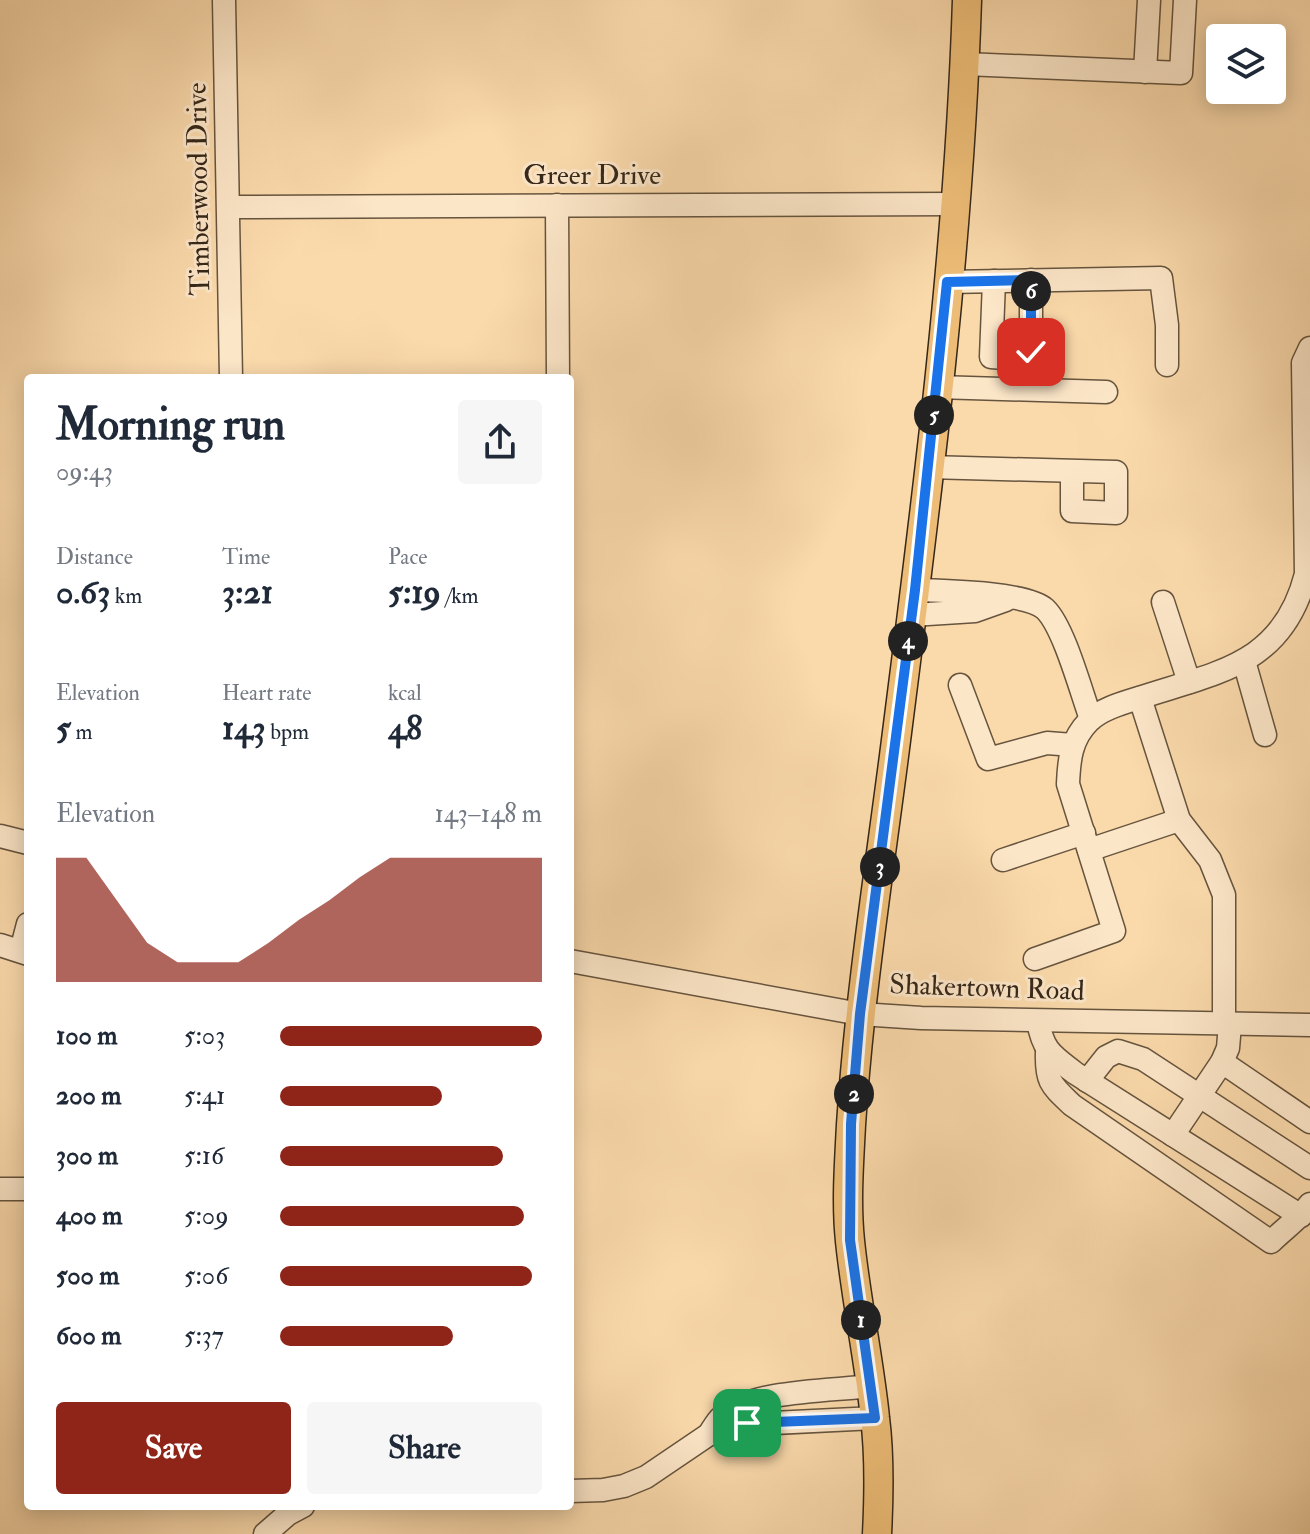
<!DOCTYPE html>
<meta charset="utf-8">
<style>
body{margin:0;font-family:"IM FELL Double Pica",serif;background:#f6f6f7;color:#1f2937;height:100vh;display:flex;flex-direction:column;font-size:30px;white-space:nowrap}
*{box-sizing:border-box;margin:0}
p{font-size:26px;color:#747a83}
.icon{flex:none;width:44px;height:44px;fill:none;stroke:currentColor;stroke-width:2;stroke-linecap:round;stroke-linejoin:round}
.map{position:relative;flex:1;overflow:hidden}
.details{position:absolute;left:24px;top:374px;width:550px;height:1136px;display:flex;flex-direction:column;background:#fff;border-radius:8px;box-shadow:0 4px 20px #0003}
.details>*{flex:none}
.controls{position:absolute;left:1206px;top:24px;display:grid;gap:16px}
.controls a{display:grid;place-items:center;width:80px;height:80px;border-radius:8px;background:#fff;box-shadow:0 4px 20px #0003;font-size:40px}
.pin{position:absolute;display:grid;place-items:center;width:68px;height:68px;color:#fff;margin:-34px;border-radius:16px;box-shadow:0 4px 12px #0006}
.km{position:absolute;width:40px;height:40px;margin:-20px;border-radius:50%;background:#222;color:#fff;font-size:22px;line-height:40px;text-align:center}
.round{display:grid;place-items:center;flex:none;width:84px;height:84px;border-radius:8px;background:#f6f6f7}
.summary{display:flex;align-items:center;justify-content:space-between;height:136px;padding:0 32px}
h1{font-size:44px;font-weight:700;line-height:60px}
.stats{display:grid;grid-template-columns:repeat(3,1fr);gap:12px;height:136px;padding:8px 32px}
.stats div{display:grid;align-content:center}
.stats b{font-size:34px;font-weight:700}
.stats small{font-size:22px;font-weight:400}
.stats p{font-size:22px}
.chart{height:224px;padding:16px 32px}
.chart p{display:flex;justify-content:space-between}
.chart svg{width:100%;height:144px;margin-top:8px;fill:#8f2418;opacity:.7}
.cta{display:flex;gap:16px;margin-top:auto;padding:16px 32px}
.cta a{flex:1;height:92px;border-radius:8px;background:#8f2418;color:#fff;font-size:32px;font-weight:700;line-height:92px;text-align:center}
.cta a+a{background:#f6f6f7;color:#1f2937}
ul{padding:0 32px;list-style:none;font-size:26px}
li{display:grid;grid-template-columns:128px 96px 1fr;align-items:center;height:60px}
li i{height:20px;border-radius:10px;background:#8f2418}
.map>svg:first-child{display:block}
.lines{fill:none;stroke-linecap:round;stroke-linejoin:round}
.minor-casing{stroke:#66543e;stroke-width:25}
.major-casing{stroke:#352719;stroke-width:31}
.minor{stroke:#fce6c8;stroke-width:22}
.major{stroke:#edbc76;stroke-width:28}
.route-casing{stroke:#fff;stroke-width:16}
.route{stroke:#1a73e8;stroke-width:10}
.labels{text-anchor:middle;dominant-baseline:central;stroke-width:6;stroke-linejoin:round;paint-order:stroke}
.street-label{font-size:28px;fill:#352719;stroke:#fce6c8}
</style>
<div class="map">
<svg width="1310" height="1534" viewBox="0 0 1310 1534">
<rect width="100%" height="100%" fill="#fad9ab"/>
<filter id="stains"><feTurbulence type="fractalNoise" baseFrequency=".0025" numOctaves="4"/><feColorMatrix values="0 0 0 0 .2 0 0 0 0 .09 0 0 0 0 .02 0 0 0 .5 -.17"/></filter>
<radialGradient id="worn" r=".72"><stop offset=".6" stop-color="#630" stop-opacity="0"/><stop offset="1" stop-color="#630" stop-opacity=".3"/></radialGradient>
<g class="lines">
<defs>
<g id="minor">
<polyline points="224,0 231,378"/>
<polyline points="965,64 1181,73 1185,0"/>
<polyline points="1145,72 1149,0"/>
<polyline points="557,205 558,378"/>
<polyline points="229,207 955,204"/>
<polyline points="994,281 991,357 1031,360 1031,280"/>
<polyline points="947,282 1161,278 1167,325 1167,365"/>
<polyline points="937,387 1106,392"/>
<polyline points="928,467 1116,472 1116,513 1072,511 1072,471"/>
<path d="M915 590C942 591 1026 592 1045 609 1064 627 1081 692 1091 719"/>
<polyline points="1163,602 1189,682"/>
<polyline points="912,615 975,611 1006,600"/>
<polyline points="1244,661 1265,735"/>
<polyline points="960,685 988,759 1047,743 1073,745"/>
<polyline points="1140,698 1179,820 1210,860 1224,895 1224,1024"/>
<polyline points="0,836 28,843"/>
<polyline points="1089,850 1179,820"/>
<polyline points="1003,860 1084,833"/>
<polyline points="0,945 28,954"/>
<polyline points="21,951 28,924"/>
<path d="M1035 959 1114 931 1068 784C1069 759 1071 739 1089 721 1101 709 1123 703 1139 698 1218 672 1283 665 1306 574L1303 363 1310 348"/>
<polyline points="570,961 860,1014 921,1018 1310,1025"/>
<path d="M1038 1021C1043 1051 1052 1055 1075 1073L1301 1216"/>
<path d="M1047 1052C1046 1082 1051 1085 1072 1105L1271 1242C1284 1229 1299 1219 1310 1204"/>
<polyline points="1222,1062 1310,1122"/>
<polyline points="1087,1081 1106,1057 1118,1051 1143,1059 1310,1168"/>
<polyline points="1173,1135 1222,1062 1228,1048 1230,1024"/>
<polyline points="0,1189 28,1189"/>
<path d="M711 1431C715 1426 718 1419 723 1416 752 1390 832 1391 871 1386"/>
<polyline points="570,1491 603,1490 624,1486 646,1477 708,1435 734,1425 875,1418"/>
<polyline points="265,1534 288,1514 303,1506"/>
</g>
<path id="major" d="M877 1534C879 1495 880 1457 875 1418 869 1359 856 1300 850 1241 846 1203 849 1164 851 1125 859 1001 878 879 894 756 926 505 959 253 967 0"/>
</defs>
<!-- minor casing -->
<use href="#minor" class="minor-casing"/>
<!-- major casing -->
<use href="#major" class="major-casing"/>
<!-- minor -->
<use href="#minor" class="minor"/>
<!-- major -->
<use href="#major" class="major"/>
</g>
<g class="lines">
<defs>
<polyline id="route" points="747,1423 875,1418 850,1240 851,1124 860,1014 915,590 947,282 1031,280 1031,352"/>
</defs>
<!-- route casing -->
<use href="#route" class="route-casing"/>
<!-- route -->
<use href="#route" class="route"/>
</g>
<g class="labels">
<!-- street labels -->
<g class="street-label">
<text x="592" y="175">Greer Drive</text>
<text transform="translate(199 189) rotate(-91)">Timberwood Drive</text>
<text transform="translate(987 988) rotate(2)">Shakertown Road</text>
</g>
</g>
<rect width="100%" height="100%" filter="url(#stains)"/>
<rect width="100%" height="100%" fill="url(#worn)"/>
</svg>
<div class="controls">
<a><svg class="icon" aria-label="layers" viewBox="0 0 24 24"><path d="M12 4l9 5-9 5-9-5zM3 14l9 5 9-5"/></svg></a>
</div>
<div class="pin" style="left:747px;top:1423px;background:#1e9e55"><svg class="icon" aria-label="arrive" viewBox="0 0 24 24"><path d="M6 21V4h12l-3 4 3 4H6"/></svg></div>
<div class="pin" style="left:1031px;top:352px;background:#d93025"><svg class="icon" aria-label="check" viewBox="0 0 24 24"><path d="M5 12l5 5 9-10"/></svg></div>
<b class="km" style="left:861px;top:1320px">1</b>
<b class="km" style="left:854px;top:1094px">2</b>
<b class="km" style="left:880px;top:867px">3</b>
<b class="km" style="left:908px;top:641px">4</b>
<b class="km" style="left:934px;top:415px">5</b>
<b class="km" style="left:1031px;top:291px">6</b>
<section class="details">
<div class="summary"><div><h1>Morning run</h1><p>09:43</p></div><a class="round"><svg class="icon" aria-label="share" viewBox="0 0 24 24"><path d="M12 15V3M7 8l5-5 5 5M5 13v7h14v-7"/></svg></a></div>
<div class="stats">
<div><p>Distance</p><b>0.63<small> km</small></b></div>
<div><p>Time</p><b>3:21</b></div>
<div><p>Pace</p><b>5:19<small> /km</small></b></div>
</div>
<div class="stats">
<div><p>Elevation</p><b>5<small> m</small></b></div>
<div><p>Heart rate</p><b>143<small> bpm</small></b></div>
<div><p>kcal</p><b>48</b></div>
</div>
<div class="chart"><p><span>Elevation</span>143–148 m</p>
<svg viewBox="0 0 160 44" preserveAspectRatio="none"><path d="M0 44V6L10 6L20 19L30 32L40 38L50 38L60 38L70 32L80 25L90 19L100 12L110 6L120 6L130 6L140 6L150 6L160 6V44z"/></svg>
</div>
<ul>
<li><b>100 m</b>5:03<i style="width:100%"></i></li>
<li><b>200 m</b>5:41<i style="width:62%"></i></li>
<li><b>300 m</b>5:16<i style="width:85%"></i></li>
<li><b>400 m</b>5:09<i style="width:93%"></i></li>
<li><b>500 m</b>5:06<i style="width:96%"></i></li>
<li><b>600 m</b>5:37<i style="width:66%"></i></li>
</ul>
<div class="cta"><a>Save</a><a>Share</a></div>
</section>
</div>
